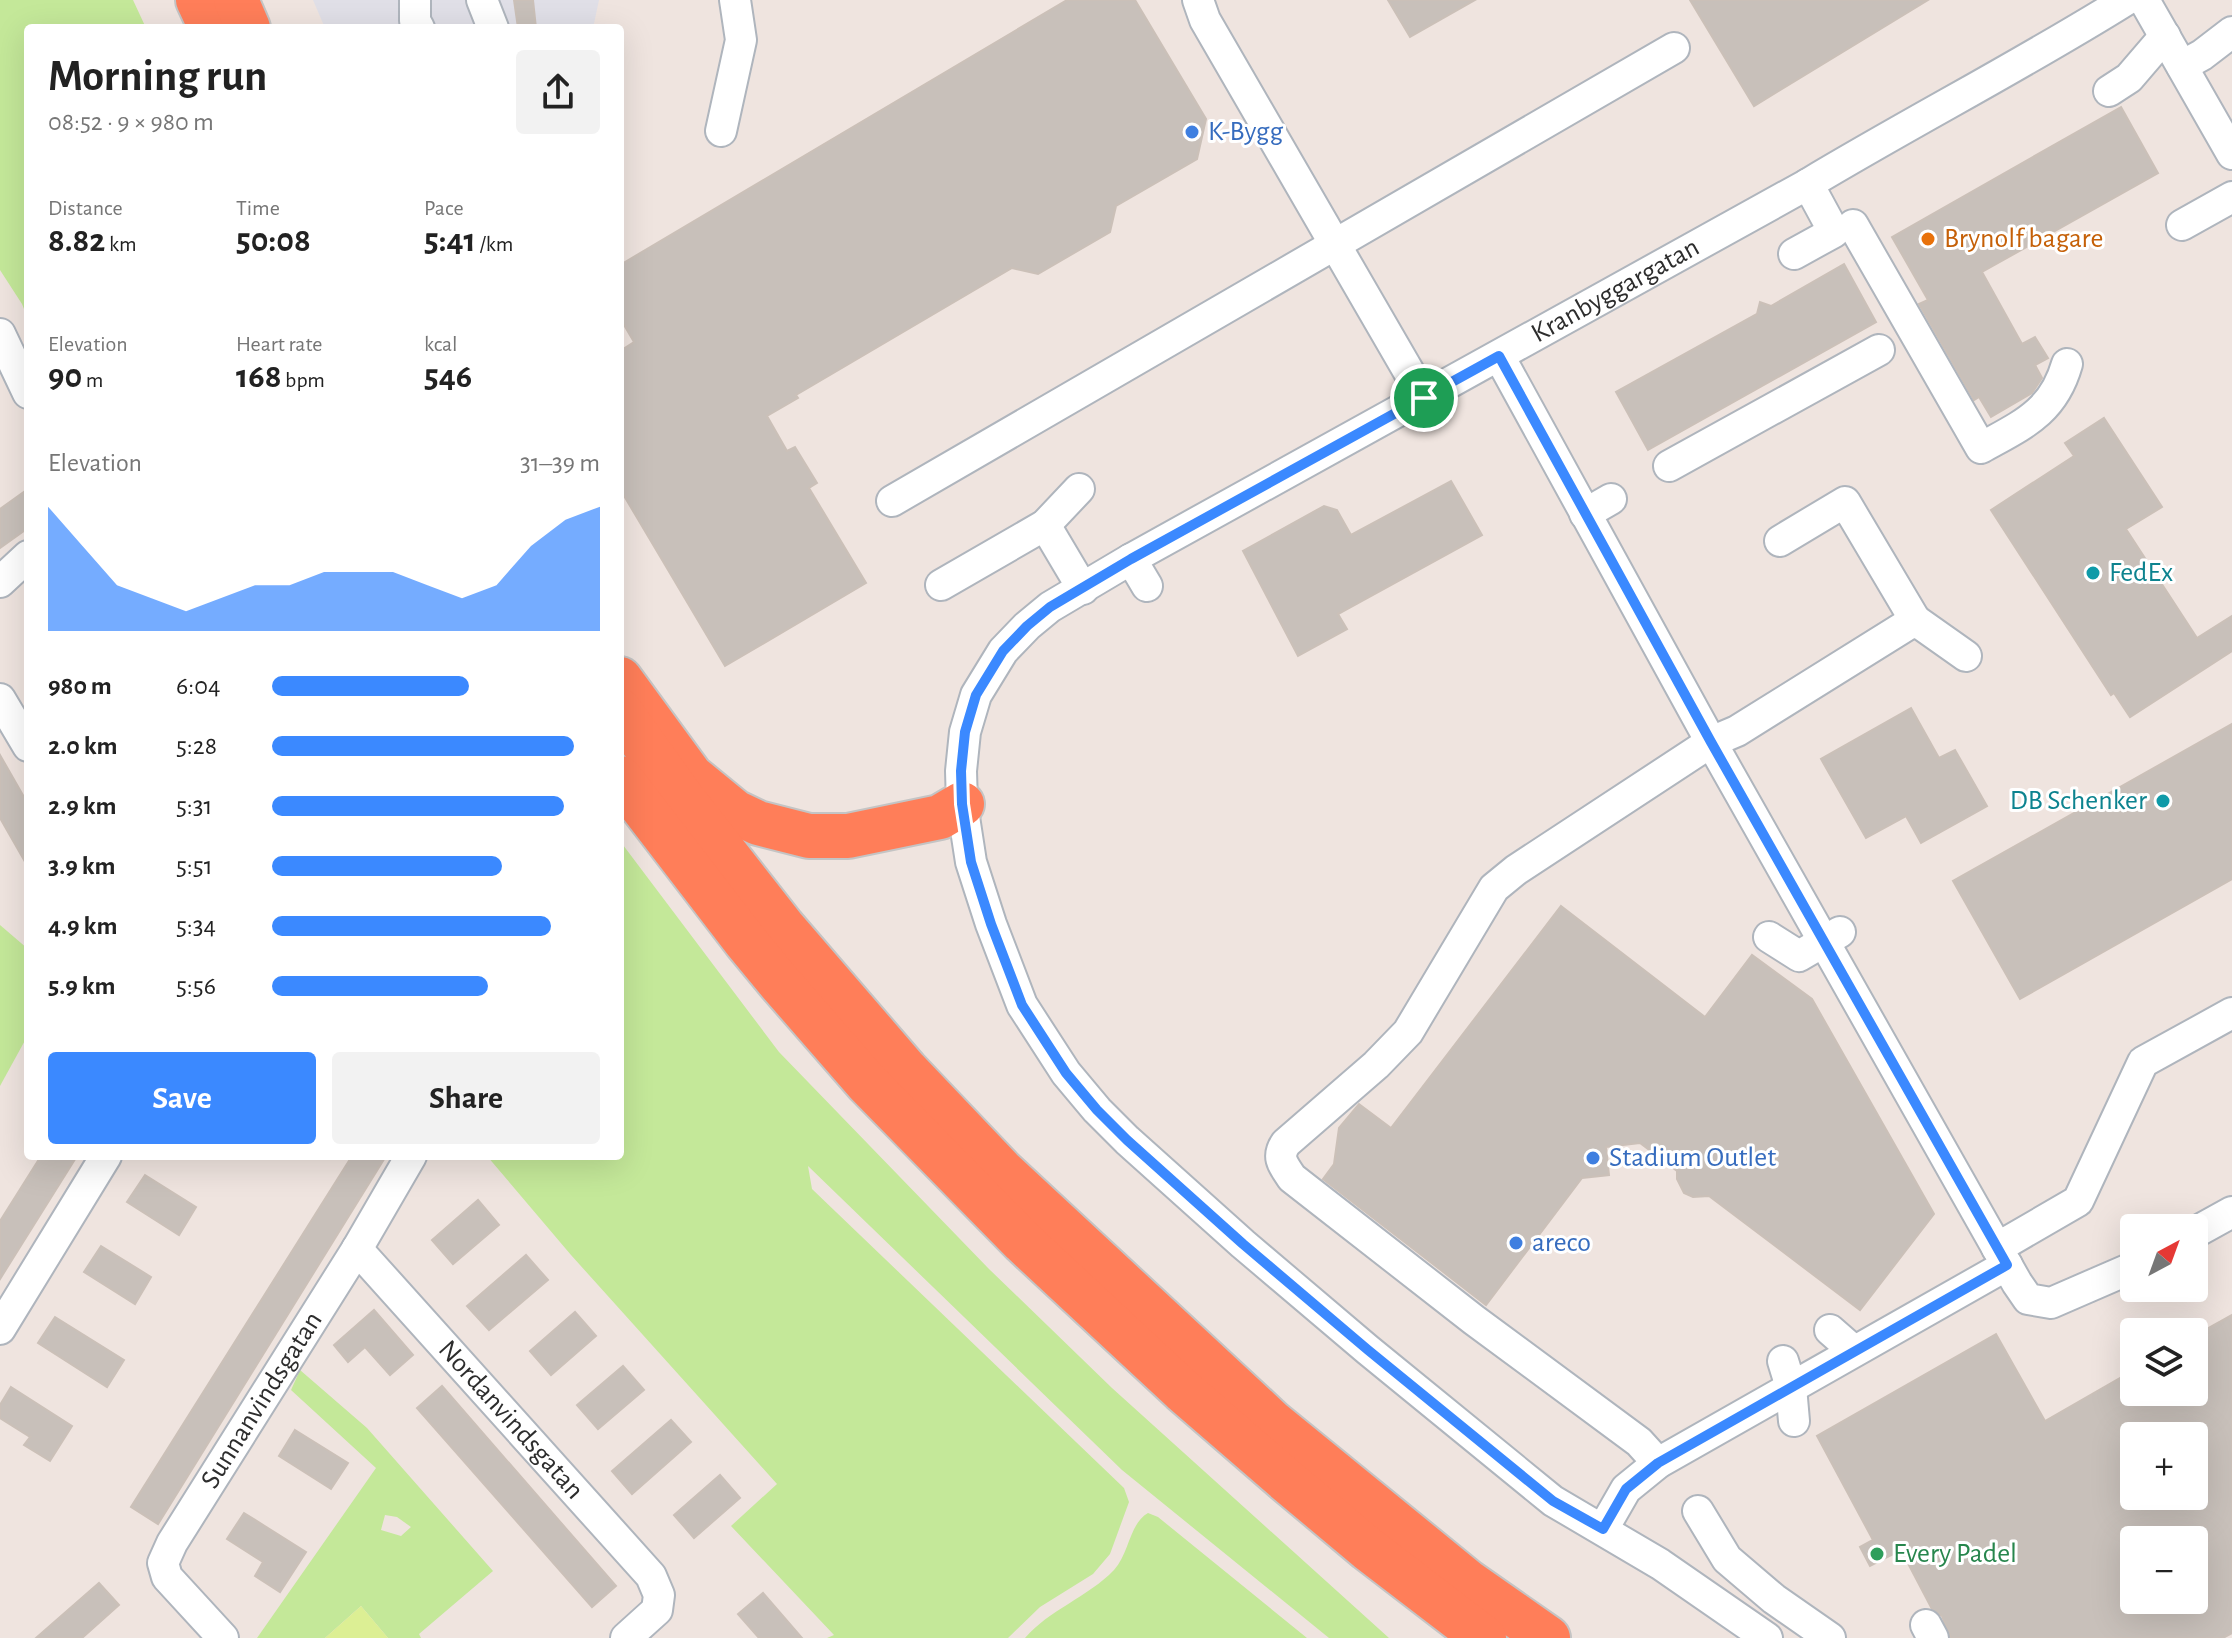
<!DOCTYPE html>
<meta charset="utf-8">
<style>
body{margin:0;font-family:"Alegreya Sans",sans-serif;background:#f2f2f2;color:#222;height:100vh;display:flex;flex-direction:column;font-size:30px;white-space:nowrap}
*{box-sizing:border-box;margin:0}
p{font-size:26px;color:#767676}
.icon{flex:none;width:44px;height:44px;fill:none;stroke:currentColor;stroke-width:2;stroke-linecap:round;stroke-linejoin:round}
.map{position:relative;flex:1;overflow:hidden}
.sheet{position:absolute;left:24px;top:24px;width:600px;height:1136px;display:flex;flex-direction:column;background:#fff;border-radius:8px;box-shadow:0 8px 32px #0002}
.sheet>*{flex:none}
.needle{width:52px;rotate:41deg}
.controls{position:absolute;left:2120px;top:1214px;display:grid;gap:16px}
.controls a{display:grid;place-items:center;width:88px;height:88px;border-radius:8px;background:#fff;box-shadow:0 8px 32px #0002;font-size:40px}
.pin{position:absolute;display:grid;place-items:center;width:68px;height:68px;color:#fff;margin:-34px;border:4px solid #fff;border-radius:50%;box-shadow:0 2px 8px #0007}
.round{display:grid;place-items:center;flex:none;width:84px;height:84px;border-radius:8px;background:#f2f2f2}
.overview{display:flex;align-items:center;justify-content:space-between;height:136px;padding:0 24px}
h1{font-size:44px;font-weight:700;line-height:60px}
.stats{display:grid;grid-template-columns:repeat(3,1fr);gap:12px;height:136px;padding:8px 24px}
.stats div{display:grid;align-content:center}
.stats b{font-size:34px;font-weight:700}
.stats small{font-size:22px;font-weight:400}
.stats p{font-size:22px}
.chart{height:224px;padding:16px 24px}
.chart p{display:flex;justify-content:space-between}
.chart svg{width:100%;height:144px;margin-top:8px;fill:#3b89ff;opacity:.7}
.action{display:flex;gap:16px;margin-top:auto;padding:16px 24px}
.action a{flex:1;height:92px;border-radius:8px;background:#3b89ff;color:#fff;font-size:32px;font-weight:700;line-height:92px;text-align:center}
.action a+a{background:#f2f2f2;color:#222}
ul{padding:0 24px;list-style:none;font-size:26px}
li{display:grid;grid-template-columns:128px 96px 1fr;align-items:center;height:60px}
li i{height:20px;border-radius:10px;background:#3b89ff}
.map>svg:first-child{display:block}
.industrial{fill:#e0dfe7}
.green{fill:#c4e899;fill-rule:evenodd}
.pitch{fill:#dcef94}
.building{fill:#c8c0ba;stroke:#cbc0b8;stroke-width:2;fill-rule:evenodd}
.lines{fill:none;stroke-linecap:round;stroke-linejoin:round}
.minor-casing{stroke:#afb5bd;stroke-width:34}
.highway-casing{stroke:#c4c4c4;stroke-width:48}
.minor{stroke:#fff;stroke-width:30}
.highway{stroke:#ff7e59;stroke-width:44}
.route-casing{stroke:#fff;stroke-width:16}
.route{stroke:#3b89ff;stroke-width:10}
.shop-dot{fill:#3f7fe0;stroke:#fff;stroke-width:3}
.food-dot{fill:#e8710a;stroke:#fff;stroke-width:3}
.culture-dot{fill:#0f9aa8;stroke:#fff;stroke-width:3}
.leisure-dot{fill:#2e9e5b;stroke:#fff;stroke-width:3}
.labels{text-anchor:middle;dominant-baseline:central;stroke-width:6;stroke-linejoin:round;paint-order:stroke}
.shop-label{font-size:28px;fill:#366cbe;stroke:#fff;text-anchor:start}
.food-label{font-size:28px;fill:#c56008;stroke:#fff;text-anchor:start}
.street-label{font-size:28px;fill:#2d2d2d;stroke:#fff}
.culture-label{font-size:28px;fill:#0d838f;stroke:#fff;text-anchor:start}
.leisure-label{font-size:28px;fill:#27864d;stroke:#fff;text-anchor:start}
</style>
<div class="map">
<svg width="2232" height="1638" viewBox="0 0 2232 1638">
<rect width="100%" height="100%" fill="#efe4df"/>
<!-- industrial -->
<polygon class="industrial" points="313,0 599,0 593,28 325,28"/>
<!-- green -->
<g class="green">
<polygon points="0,0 133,0 146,28 28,28 28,319 22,304 0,270"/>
<polygon points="620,841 779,1052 989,1269 1112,1388 1389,1638 1329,1638 1122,1470 808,1166 812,1189 1124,1488 1129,1502 1110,1554 1093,1574 1040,1607 1008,1638 827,1638 834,1635 731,1526 777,1484 571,1255 487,1156 620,1156"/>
<polygon points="0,925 28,949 28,1035 0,1086"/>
<path d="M300 1370 367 1428 493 1571 419 1634 421 1638H388L361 1606 325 1638H257L376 1468 291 1390ZM385 1515 397 1517 411 1527 401 1536 381 1530Z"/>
<path d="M1148 1513 1158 1517 1307 1638H1025C1049 1610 1088 1597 1114 1570 1130 1552 1129 1524 1148 1513Z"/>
</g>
<!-- pitch -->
<polygon class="pitch" points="361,1606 388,1638 325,1638"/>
<!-- building -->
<g class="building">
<polygon points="514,0 533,0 536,28 518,28"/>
<polygon points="1067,0 1135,0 1206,119 1197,159 1116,206 1110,232 1038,274 1012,268 796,395 798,398 767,416 787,451 795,447 817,483 809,488 866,583 725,666 620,489 620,351 634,342 620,318 620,265"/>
<polygon points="1388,0 1475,0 1410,37"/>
<polygon points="1690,0 1928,0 1754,106"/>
<polygon points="2121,107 2158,173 1982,272 2022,344 2035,337 2048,358 2035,365 2042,378 2032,393 1991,417 1979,397 1974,400 1919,304 1928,300 1892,237"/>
<polygon points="1844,264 1876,322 1648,450 1616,392 1757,314 1760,302 1771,306"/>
<polygon points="2104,418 2162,507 2126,529 2197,638 2232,616 2232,651 2130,717 2114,693 2111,695 1991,510 2074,456 2065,443"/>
<polygon points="1451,481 1482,535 1338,614 1347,629 1298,656 1243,551 1324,506 1337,510 1351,535"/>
<polygon points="28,489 28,528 0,548 0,509"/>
<polygon points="1911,708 1939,758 1955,750 1987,806 1921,843 1906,816 1866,838 1821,759"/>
<polygon points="2232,724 2232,879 2020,999 1953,881"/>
<polygon points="0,755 28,804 28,867 0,818"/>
<polygon points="1561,906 1705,1017 1752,955 1812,999 1934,1214 1860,1310 1709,1196 1693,1197 1684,1193 1677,1179 1677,1171 1640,1143 1606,1147 1609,1175 1582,1178 1486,1305 1323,1179 1334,1164 1339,1128 1359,1104 1391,1128"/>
<polygon points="41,1156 77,1156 0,1279 0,1221"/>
<polygon points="352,1156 386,1156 158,1524 131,1507"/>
<polygon points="145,1175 196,1207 179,1235 127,1202"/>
<polygon points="478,1200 499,1225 453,1264 432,1240"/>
<polygon points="101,1246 151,1277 135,1304 84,1272"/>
<polygon points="526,1255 548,1280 489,1330 467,1306"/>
<polygon points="374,1310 413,1355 390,1375 365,1347 348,1362 334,1345"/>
<polygon points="575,1312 596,1336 551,1375 530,1351"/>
<path d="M2232 1315V1633L2223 1638H1951L1942 1616 1932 1609 1901 1550 1870 1566 1860 1547 1873 1540 1817 1436 1996 1334 2045 1421 2134 1370V1392H2194V1336ZM2134 1436H2194V1496H2134ZM2134 1540H2194V1600H2134Z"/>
<polygon points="55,1317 124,1360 107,1387 38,1343"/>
<polygon points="623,1366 644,1390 598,1429 577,1405"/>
<polygon points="442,1386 616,1586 592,1607 417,1408"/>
<polygon points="11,1387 72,1426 50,1461 24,1445 30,1437 0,1418 0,1405"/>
<polygon points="671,1420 691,1442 632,1494 612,1471"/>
<polygon points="295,1430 348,1463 331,1489 279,1456"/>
<polygon points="720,1475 740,1498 694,1538 674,1515"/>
<polygon points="244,1513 306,1552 280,1592 255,1576 263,1562 227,1539"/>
<polygon points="99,1583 119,1605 82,1638 36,1638"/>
<polygon points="763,1593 802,1638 759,1638 738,1614"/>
</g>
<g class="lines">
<defs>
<g id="minor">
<polyline points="415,0 415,21 419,28"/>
<polyline points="482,0 493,28"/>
<polyline points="1198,0 1205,20 1424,398"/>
<polyline points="2144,0 2232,154"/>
<polyline points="2182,66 2202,55 2232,32"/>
<polyline points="2109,91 2129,78 2165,36"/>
<polyline points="721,131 741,40 735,0"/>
<path d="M1853 225 1981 448C2022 425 2053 413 2067 364"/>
<polyline points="2182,225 2232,197"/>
<polyline points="1794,254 1834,232 1808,184"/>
<polyline points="0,334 28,393"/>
<polyline points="1499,356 1711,742 2017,1283 2028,1299 2051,1303 2134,1267"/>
<polyline points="1669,466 1879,350"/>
<polyline points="892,501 1674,48"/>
<polyline points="1585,514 1611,499"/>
<polyline points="1045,525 1083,589"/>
<polyline points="1780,541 1845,502 1915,620"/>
<polyline points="1131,559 1147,586"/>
<polyline points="0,582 28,556"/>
<polyline points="941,585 1045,525 1079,489"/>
<polyline points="0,699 28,746"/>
<polyline points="1769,937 1799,956 1840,932"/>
<polyline points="2194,1233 2232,1212"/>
<polyline points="1997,1248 2078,1201 2143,1062 2232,1013"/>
<path id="s1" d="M357 1249 651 1576 659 1595 657 1610 626 1638"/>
<polyline points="0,1329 106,1156"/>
<polyline points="1830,1330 1854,1351"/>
<polyline points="1783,1361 1791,1387 1794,1421"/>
<path d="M1658 1463 1639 1442 1474 1320 1292 1178C1283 1165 1276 1157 1286 1143L1376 1065 1408 1032 1494 888 1516 870 1711 742 1737 731 1915 620 1966 656"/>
<polyline points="1698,1511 1727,1559 1774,1599 1830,1638"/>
<polyline points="1603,1529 1626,1489 1658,1463 2007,1265"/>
<polyline points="1926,1625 1933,1638"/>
<path id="s2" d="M223 1638 167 1577 163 1563 172 1543 357 1249 411 1156"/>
<path id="s3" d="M1767 1638 1660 1564 1553 1501 1368 1350 1243 1244 1127 1140 1097 1110 1066 1073 1022 1005 991 924 971 862 962 804 961 771 965 732 976 695 1003 651 1027 626 1050 607 1131 559 1808 184C1913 121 2022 65 2126 0"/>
</g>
<g id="highway">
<polyline points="198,0 211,28"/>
<polyline points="236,0 248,28"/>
<polyline points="620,679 691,776 735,812 758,823 809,836 848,836 940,817 962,804"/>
<polyline points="620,711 683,799 783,927 906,1070 1001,1170 1272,1422 1468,1582 1548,1638"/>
<polyline points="620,778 746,942 779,982 867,1083 1023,1242 1182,1390 1287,1481 1368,1549 1484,1638"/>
</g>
</defs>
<!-- minor casing -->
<use href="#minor" class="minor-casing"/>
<!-- highway casing -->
<use href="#highway" class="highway-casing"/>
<!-- minor -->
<use href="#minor" class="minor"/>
<!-- highway -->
<use href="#highway" class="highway"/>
</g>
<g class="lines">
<defs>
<polygon id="route" points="1499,356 1711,742 2007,1265 1658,1463 1626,1489 1603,1529 1553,1501 1368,1350 1243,1244 1127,1140 1097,1110 1066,1073 1022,1005 991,924 971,862 962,804 961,771 965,732 976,695 1003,651 1027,626 1050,607 1131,559"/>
</defs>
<!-- route casing -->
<use href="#route" class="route-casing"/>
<!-- route -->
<use href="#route" class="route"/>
</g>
<!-- markers -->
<g class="shop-dot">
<circle cx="1192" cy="132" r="8"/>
<circle cx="1593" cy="1158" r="8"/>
<circle cx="1516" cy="1243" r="8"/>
</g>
<circle class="food-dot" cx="1928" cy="239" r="8"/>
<g class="culture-dot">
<circle cx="2093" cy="573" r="8"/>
<circle cx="2163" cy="801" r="8"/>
</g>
<circle class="leisure-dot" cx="1877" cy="1554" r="8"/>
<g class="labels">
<!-- shop labels -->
<g class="shop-label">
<text x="1208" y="132">K-Bygg</text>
<text x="1609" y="1158">Stadium Outlet</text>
<text x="1532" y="1243">areco</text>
</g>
<!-- food labels -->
<g class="food-label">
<text x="1944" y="239">Brynolf bagare</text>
</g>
<!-- street labels -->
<g class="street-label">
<text stroke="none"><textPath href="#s3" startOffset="2070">Kranbyggargatan</textPath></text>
<text stroke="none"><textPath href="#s2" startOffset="288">Sunnanvindsgatan</textPath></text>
<text stroke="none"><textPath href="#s1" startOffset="230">Nordanvindsgatan</textPath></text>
</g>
<!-- culture labels -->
<g class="culture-label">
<text x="2109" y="573">FedEx</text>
<text x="2147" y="801" text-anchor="end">DB Schenker</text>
</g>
<!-- leisure labels -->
<g class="leisure-label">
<text x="1893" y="1554">Every Padel</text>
</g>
</g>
</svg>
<div class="controls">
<a><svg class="needle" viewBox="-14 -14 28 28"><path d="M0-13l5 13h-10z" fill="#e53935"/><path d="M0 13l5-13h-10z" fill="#767676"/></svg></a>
<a><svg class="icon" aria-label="layers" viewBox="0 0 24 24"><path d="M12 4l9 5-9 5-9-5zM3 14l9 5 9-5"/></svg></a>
<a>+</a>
<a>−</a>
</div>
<div class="pin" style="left:1424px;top:398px;background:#1e9e55"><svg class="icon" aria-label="arrive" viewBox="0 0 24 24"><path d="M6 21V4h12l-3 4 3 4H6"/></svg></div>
<section class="sheet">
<div class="overview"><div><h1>Morning run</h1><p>08:52 · 9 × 980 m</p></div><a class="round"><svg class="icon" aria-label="share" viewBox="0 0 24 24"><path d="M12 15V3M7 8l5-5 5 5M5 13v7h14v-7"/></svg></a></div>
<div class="stats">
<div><p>Distance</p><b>8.82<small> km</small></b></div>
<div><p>Time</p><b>50:08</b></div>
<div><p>Pace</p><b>5:41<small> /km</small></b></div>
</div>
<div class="stats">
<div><p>Elevation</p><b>90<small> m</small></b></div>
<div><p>Heart rate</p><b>168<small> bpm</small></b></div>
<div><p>kcal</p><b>546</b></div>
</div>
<div class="chart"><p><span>Elevation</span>31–39 m</p>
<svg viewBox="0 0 160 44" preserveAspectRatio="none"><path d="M0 44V6L10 18L20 30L30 34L40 38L50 34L60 30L70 30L80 26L90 26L100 26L110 30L120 34L130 30L140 18L150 10L160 6V44z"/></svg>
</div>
<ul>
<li><b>980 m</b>6:04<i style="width:60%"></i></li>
<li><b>2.0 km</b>5:28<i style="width:92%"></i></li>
<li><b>2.9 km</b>5:31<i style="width:89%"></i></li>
<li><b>3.9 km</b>5:51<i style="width:70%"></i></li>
<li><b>4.9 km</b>5:34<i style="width:85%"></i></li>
<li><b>5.9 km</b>5:56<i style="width:66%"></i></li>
</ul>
<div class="action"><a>Save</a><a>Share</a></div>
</section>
</div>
